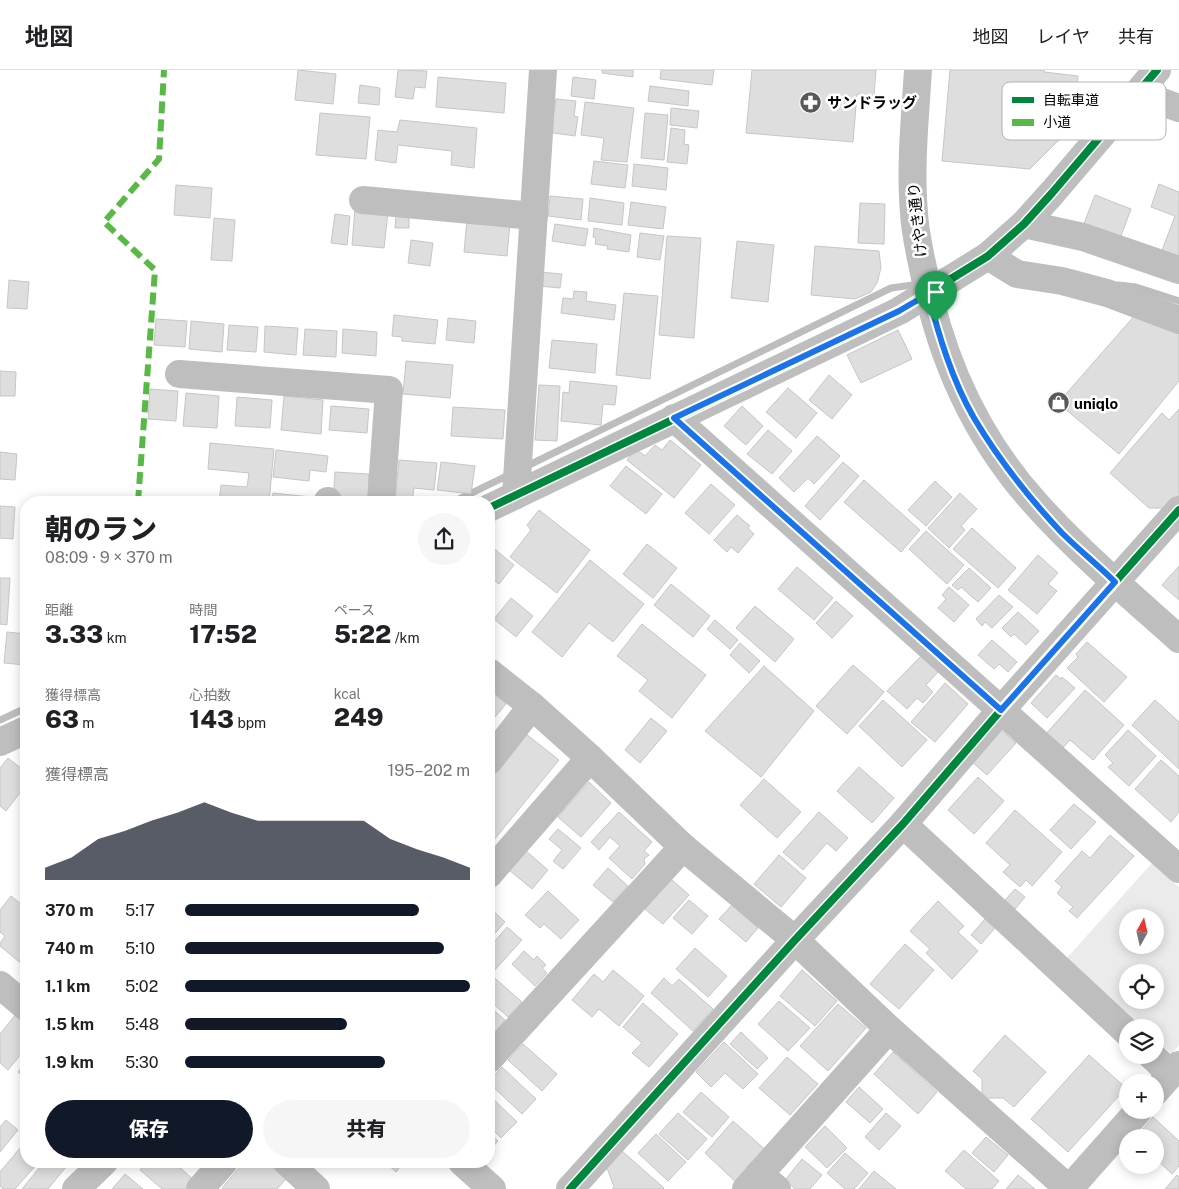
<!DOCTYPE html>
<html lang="ja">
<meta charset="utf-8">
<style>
body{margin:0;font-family:"Public Sans","Noto Sans JP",sans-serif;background:#f6f6f6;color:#202124;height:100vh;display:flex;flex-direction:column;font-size:19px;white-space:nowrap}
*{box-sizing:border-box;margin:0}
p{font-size:16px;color:#757577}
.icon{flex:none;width:28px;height:28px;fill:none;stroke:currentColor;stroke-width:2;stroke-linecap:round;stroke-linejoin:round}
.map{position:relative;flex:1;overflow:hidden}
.side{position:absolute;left:20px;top:426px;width:475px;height:672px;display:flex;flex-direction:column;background:#fff;border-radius:20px;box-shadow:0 2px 12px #0003}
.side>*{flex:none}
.needle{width:32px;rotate:8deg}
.tools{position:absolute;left:1119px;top:839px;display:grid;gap:10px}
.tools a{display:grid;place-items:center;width:45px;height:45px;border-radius:50%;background:#fff;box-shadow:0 2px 12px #0003;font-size:25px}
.pin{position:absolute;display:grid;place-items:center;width:42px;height:42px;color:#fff;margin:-51px -21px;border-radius:50% 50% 50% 0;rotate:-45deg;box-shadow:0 0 5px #0007}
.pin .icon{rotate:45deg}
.round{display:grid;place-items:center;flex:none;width:52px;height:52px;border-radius:26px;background:#f6f6f6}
.summary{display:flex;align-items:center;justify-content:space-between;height:85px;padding:0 25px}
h1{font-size:28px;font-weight:800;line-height:38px}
.metrics{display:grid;grid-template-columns:repeat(3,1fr);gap:8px;height:85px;padding:5px 25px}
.metrics div{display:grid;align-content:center}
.metrics b{font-size:25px;font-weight:800}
.metrics small{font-size:14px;font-weight:400}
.metrics p{font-size:14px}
.chart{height:140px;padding:10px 25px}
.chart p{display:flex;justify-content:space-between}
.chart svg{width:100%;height:90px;margin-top:5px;fill:#111827;opacity:.7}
.action{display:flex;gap:10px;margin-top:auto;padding:10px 25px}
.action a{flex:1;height:58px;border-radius:30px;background:#111827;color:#fff;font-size:20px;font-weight:800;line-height:58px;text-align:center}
.action a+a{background:#f6f6f6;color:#202124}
ul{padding:0 25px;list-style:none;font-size:16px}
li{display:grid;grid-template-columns:80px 60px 1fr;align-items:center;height:38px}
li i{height:12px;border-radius:6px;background:#111827}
header{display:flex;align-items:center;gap:30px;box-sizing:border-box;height:70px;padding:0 25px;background:#fff;border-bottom:1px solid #e0e0e0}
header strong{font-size:24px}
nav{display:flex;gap:28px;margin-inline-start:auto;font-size:18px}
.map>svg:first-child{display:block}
.green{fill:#ebebeb;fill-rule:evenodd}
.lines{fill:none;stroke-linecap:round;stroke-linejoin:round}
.stream{stroke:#bdbdbd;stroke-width:7}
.building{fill:#dedede;stroke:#c6c6c6}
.minor{stroke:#bebebe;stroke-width:28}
.quiet{stroke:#58b947;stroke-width:6;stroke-dasharray:12 6;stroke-linecap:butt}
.cycleway-casing{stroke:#fff;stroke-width:11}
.cycleway{stroke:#00873e;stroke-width:8}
.route-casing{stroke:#fff;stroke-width:10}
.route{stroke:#1a73e8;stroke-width:6}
.labels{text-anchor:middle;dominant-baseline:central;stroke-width:5;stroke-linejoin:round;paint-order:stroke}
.poi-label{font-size:15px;font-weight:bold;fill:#000;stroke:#fff;text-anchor:start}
.street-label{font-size:15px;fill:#000;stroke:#fff}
.key{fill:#fff;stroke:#b2b2b2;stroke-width:1}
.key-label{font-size:14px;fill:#000}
</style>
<header>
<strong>地図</strong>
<nav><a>地図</a><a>レイヤ</a><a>共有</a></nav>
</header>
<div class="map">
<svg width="1179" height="1119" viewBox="0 0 1179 1119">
<rect width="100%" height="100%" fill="#fff"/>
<!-- green -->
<path class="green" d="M1152 793 1179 817V975L1172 984 1155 969V958L1143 957 1066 889ZM1128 848H1155V875H1128ZM1128 902H1155V930H1128Z"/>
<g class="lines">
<!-- stream -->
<g class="stream">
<polyline points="1119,215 1136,217 1179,231"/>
<polyline points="525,397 891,218 920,214"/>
<polyline points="453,432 511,404"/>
<polyline points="0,650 26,638"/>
</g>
</g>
<!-- building -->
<g class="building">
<polygon points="298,0 336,4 333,34 295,30"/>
<polygon points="398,0 427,1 425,18 415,17 413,29 395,27"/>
<polygon points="602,0 633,0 633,7 602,3"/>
<polygon points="661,0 714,0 712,15 660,9"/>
<polygon points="752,0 876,0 874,26 857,24 853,72 746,63"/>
<polygon points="950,0 1044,0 1044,2 1078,6 1074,56 1062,55 1060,69 1030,99 942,91"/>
<polygon points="438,7 506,13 504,43 436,37"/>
<polygon points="573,7 596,10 594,29 571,26"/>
<polygon points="360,15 380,18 379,35 358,33"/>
<polygon points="650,16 689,21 688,36 648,31"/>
<polygon points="556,29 576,31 574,46 578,47 575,66 547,62 550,42 554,42"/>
<polygon points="585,32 634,38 627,92 601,90 604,68 581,65"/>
<polygon points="671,38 699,41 697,58 670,55"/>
<polygon points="320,43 370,47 366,89 316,85"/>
<polygon points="645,43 668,45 664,90 641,88"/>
<polygon points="400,50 477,58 474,98 451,95 452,81 398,75 396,93 375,90 378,60 397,62"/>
<polygon points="671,58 685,60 684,74 689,75 687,94 667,92"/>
<polygon points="594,91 628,95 625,118 591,114"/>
<polygon points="634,94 668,98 666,120 632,116"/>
<polygon points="1159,114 1179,122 1179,190 1161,183 1175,146 1151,137"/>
<polygon points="176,115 212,118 210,148 174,145"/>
<polygon points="1095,125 1131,139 1119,171 1083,156"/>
<polygon points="550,126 583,129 581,150 548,146"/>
<polygon points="590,128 624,133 622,155 588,151"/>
<polygon points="631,132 666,137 663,159 628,155"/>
<polygon points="860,133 885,134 884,174 858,173"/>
<polygon points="355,139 388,142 384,178 352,175"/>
<polygon points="335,144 350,146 347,175 331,173"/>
<polygon points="396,146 409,147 409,158 395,158"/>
<polygon points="214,148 235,150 232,191 211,190"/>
<polygon points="467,149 510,153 507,186 464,182"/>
<polygon points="555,154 588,159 585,176 552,171"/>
<polygon points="594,158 631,165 629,182 607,179 608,176 595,174 596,168 593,167"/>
<polygon points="640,163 664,166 660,190 637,187"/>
<polygon points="667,166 701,168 694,268 659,265"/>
<polygon points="411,170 433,173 430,196 408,193"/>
<polygon points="737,171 774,175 768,232 731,228"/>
<polygon points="815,176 879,181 881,198 877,213 871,222 855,229 811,225"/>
<polygon points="540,202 562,204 560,218 538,216"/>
<polygon points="9,210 29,212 27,239 7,238"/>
<polygon points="574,221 587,222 586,231 616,235 614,250 561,243 563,228 573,229"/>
<polygon points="624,223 658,226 650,309 616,305"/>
<polygon points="1136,244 1179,259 1179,311 1119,384 1058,333"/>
<polygon points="394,245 438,250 435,274 402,271 402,267 392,266"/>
<polygon points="448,248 476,251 474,273 446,270"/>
<polygon points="156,249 187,251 185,277 154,275"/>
<polygon points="191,251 224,254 222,282 189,279"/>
<polygon points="229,255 258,257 256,282 227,280"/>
<polygon points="265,256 298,258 296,285 264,282"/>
<polygon points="305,259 337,261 336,287 303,285"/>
<polygon points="343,259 377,262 376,286 342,283"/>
<polygon points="898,260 912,289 861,313 847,285"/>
<polygon points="552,270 597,274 595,303 549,298"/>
<polygon points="406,291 453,295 450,328 403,324"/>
<polygon points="0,301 16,302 15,326 0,326"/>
<polygon points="829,305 852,325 832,349 809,330"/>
<polygon points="570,311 617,316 615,335 603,334 601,355 561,351 563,322 569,323"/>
<polygon points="539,315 560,316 557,371 535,370"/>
<polygon points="788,318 817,343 796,368 766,342"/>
<polygon points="150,319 178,321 176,351 148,349"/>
<polygon points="186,323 219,326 217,358 183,356"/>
<polygon points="284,326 323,330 321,364 281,360"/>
<polygon points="237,327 272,330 270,358 235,356"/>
<polygon points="331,336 369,339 367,363 329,360"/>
<polygon points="742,336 763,356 746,375 724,356"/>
<polygon points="453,337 505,340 503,369 451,366"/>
<polygon points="1179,339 1179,425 1167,438 1149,438 1110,403 1162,343 1169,350"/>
<polygon points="768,360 792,381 772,404 747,384"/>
<polygon points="817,366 840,386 814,414 808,408 794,422 779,408"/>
<polygon points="670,370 701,395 674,428 627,390 636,379 645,386 655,375 662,380"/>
<polygon points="210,373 274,379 269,432 219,432 221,415 247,417 249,403 208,399"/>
<polygon points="276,380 328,386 326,402 310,400 309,411 273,407"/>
<polygon points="0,382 17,384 15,410 0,409"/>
<polygon points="399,390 437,393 434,420 414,418 412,432 395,432"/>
<polygon points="441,392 475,396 471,424 437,420"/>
<polygon points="843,392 859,406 820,450 805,436"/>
<polygon points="626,396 662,424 646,444 610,416"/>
<polygon points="335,402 369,404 368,432 333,432"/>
<polygon points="864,410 920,460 901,482 844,432"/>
<polygon points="935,411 952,427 926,456 908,440"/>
<polygon points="711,414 735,435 709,464 685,443"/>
<polygon points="273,423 311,427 310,432 272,432"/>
<polygon points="960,423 977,439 961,456 965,460 949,478 928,458"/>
<polygon points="0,436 15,437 13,469 0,468"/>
<polygon points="539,440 590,480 557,523 510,487 531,460 527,455"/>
<polygon points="737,445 750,456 748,458 754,464 738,483 731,477 727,482 714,470"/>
<polygon points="972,458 1016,498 998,518 953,479"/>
<polygon points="926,461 964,495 947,514 909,479"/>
<polygon points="647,474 677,498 653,528 623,504"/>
<polygon points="491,476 514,495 499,514 489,506 489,478"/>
<polygon points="1038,485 1058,503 1048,514 1057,521 1037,544 1008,520"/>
<polygon points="590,490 644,534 613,572 589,553 562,587 532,562"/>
<polygon points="1179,496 1179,530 1162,515"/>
<polygon points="797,497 833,528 814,550 778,519"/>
<polygon points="969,498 991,518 978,532 961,517 958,520 952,515"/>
<polygon points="0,508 10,508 7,555 0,554"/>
<polygon points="671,514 710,546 693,567 654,535"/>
<polygon points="949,517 969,535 954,552 938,538 946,529 942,525"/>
<polygon points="999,525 1013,537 992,558 985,552 982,556 976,549"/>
<polygon points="511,528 533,546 516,567 494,549"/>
<polygon points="836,531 853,546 832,568 816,553"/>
<polygon points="755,536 794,569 775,592 736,558"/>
<polygon points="1018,542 1039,561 1026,575 1014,564 1011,567 1002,558"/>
<polygon points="715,550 738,570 730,579 707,559"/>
<polygon points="642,554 706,605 672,648 639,621 648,610 617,586"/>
<polygon points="7,562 26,564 26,595 4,593"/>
<polygon points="992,570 1017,592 1008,602 999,594 994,599 978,585"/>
<polygon points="1087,572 1127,607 1104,632 1067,598 1078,587 1076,584"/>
<polygon points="740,573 760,591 749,603 730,585"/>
<polygon points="923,584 940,600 926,615 933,622 923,633 917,628 907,639 887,621"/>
<polygon points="853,595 884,622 847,664 816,636"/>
<polygon points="764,596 814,641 761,707 705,661"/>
<polygon points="1056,605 1061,609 1062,607 1075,618 1047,648 1031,633"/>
<polygon points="945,613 968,634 935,672 911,652"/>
<polygon points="489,619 506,634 489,654"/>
<polygon points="1085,620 1124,655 1093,690 1070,670 1060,681 1044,666"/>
<polygon points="883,630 927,670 902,697 859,656"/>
<polygon points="1155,630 1179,652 1179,699 1132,655"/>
<polygon points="651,648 667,661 640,693 625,680"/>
<polygon points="1001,660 1016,673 987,705 972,692"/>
<polygon points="1128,660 1156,686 1129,716 1108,697 1113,693 1105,685"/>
<polygon points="526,664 559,690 489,776 489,709"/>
<polygon points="8,688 26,702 26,715 6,741 0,736 0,698"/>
<polygon points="1161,690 1179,706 1179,742 1171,752 1135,719"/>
<polygon points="859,697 894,728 872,753 837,721"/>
<polygon points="978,707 1004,731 974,764 948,740"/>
<polygon points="764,709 801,742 777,768 740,735"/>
<polygon points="589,712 611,733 581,767 558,747"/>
<polygon points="1074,734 1096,752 1071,779 1050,760"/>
<polygon points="1015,740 1062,782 1032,816 1026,810 1020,817 1003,802 1010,795 986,773"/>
<polygon points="619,742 652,772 644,781 649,785 644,789 645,794 632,809 609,788 620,776 610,767 599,780 591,772"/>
<polygon points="819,742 848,768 836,781 827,773 803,800 783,782"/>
<polygon points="558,759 581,778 563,799 553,791 562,780 549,769"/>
<polygon points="1110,765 1134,786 1077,848 1069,841 1073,837 1057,823 1062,817 1055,811 1082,781 1090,788"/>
<polygon points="526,781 548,800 532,819 509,800"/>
<polygon points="779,785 806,808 781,837 754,814"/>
<polygon points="608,798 628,816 613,832 593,815"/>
<polygon points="671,809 689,825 663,854 645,839"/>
<polygon points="1015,819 1025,827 1015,839 1005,830"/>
<polygon points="548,821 579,850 561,869 544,854 540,858 525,845"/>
<polygon points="11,826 26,838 26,891 23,895 0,876 0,873 5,866 0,862 0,840"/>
<polygon points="689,830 708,846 692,864 673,848"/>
<polygon points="938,831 964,856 958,862 978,881 952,909 926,883 930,879 910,861"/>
<polygon points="732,835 758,858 746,872 719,849"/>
<polygon points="489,837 505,852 489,870"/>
<polygon points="985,849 995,858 981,874 971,865"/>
<polygon points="507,857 522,870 493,902 489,898 489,878"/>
<polygon points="905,874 934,900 899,939 870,914"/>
<polygon points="695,878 727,906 708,927 676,899"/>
<polygon points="524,881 534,890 537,886 546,895 542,898 547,903 535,916 512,894"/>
<polygon points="613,900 644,926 619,956 599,939 592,947 572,930 594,904 603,912"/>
<polygon points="802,900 837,931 815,956 780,926"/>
<polygon points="489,903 522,932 508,947 489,930"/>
<polygon points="664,908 672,916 679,909 713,939 693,961 651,923"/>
<polygon points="779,931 810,958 788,981 758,954"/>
<polygon points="643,933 678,964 649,997 632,983 642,973 623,957"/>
<polygon points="838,934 866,958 828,1001 800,976"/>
<polygon points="489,936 505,950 493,965 489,961"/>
<polygon points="17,943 26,951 26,968 22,974 26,978 8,1000 0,993 0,964"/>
<polygon points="741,962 768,988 757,999 730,974"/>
<polygon points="1005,965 1046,1002 1014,1037 1003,1028 982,1028 982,1009 973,1001"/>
<polygon points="724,972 758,1004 743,1019 725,1003 711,1017 696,1002"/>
<polygon points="523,974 557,1004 542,1021 508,990"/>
<polygon points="893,982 937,1022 918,1044 874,1004"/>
<polygon points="1089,985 1126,1018 1068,1082 1031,1049"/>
<polygon points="787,987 818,1014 790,1045 759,1018"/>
<polygon points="26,992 26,1009 18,1002"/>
<polygon points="502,997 536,1029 522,1044 489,1013 489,1011"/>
<polygon points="859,1017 883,1039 870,1053 846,1032"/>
<polygon points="701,1022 729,1047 712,1067 683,1042"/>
<polygon points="489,1025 517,1052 501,1068 489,1056"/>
<polygon points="678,1043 707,1069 688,1090 659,1064"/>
<polygon points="886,1043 901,1056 879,1080 865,1067"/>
<polygon points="1153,1047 1179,1071 1179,1096 1172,1104 1155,1088 1155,1068 1135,1068"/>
<polygon points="6,1050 18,1060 0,1082 0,1057"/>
<polygon points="733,1051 769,1083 739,1115 705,1083"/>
<polygon points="825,1056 847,1078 827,1098 805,1077"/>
<polygon points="489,1063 498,1071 489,1081"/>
<polygon points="656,1064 686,1092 668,1111 638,1083"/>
<polygon points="986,1067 1008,1085 994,1102 972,1083"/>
<polygon points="26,1071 26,1092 36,1092 37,1094 15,1119 3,1119 0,1116 0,1102"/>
<polygon points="964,1080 999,1111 992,1119 966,1119 945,1101"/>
<polygon points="622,1081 664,1118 663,1119 612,1119 614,1117 607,1098"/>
<polygon points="845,1083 868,1103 854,1119 845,1119 827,1103"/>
<polygon points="802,1089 822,1105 810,1119 795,1119 785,1110"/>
<polygon points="44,1092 61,1092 66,1097 48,1119 22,1119"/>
<polygon points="146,1092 174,1092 195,1111 188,1119 162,1119 140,1100"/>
<polygon points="244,1092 267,1092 286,1109 277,1119 224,1119 222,1118"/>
<polygon points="385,1092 404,1092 396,1102"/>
<polygon points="874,1101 896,1119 859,1119"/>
<polygon points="125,1104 143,1119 112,1119"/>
<polygon points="1018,1105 1035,1119 1006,1119"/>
<polygon points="1177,1105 1179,1107 1179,1119 1165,1119"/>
</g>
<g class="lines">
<!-- minor -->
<g class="minor">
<path d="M918 0C915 48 910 96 914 143 915 163 920 183 924 203 941 289 977 369 1036 434 1080 483 1131 526 1179 569"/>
<polyline points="1137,23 1179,38"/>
<polyline points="363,130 534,146"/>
<polyline points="1024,154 1083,167 1179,200"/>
<polyline points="988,186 1017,204 1062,211 1107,223 1179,250"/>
<polyline points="179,304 389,320 381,432"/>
<polyline points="674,348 1179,799"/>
<polyline points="516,425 543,0"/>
<polyline points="328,432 328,431"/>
<polyline points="489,438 899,241 988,186 1024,154 1052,123 1157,0"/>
<polyline points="489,602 532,636 590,688 683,777 795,870 889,959 1069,1119"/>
<polyline points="0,672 26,660"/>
<polyline points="489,691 532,636"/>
<polyline points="903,754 1128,963"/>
<polyline points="489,804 590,688"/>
<polyline points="0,915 26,937"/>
<polyline points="1151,985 1171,1004"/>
<polyline points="489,989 683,777"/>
<polyline points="1155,1022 1179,995"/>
<polyline points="287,1092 316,1119"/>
<polyline points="462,1092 492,1119"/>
<polyline points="759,1104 777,1119"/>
<polyline points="76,1119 104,1092"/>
<polyline points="200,1119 224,1092"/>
<polyline points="570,1119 795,870 903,754 1001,640 1179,440"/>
<polyline points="746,1119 889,959"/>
<polyline points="1069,1119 1139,1040"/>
</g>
<!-- quiet -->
<polyline class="quiet" points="138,432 155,200 104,152 159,89 164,0"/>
<defs>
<g id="cycleway">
<polyline points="489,438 899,241 988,186 1024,154 1052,123 1157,0"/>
<polyline points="570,1119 795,870 903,754 1001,640 1179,440"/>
</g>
</defs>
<!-- cycleway casing -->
<use href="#cycleway" class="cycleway-casing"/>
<!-- cycleway -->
<use href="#cycleway" class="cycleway"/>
</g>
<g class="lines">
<defs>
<path id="route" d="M928 224C939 266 952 310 974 348 999 390 1029 428 1062 463 1079 480 1098 495 1115 512L1001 640 674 348 899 241Z"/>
</defs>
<!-- route casing -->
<use href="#route" class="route-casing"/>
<!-- route -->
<use href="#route" class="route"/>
</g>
<!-- icons -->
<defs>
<symbol id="pharmacy-disc" viewBox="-11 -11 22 22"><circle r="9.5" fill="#595959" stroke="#fff"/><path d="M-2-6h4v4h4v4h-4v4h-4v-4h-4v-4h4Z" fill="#fff"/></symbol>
<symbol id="shop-disc" viewBox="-11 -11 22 22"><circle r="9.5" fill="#595959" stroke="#fff"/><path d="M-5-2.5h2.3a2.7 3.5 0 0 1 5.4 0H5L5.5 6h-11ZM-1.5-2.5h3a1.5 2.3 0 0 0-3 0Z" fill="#fff"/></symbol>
</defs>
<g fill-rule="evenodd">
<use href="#pharmacy-disc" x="798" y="20" width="25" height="25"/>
<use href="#shop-disc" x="1046" y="320" width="25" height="25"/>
</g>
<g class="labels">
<!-- poi labels -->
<g class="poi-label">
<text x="827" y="32">サンドラッグ</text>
<text x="1074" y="333">uniqlo</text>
</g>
<!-- street labels -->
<g class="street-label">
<text transform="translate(917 150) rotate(-96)">けやき通り</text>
</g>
</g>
<!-- legend -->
<rect x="1002" y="12" width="164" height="58" rx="8" class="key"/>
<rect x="1012" y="27" width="22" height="6" fill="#00873e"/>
<rect x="1012" y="49" width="22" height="7" fill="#58b947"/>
<g class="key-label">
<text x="1043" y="35">自転車道</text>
<text x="1043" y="57">小道</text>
</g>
</svg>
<div class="tools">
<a><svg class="needle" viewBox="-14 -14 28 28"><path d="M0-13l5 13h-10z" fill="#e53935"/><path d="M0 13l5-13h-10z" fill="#757577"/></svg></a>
<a><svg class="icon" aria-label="locate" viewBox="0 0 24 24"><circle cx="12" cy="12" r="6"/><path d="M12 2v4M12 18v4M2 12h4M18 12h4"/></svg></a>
<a><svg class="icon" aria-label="layers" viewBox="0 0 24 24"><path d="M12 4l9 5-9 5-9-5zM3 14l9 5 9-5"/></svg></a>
<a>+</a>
<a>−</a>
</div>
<div class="pin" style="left:936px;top:252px;background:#1e9e55"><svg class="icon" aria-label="arrive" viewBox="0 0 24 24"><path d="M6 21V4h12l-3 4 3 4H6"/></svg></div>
<section class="side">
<div class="summary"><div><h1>朝のラン</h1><p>08:09 · 9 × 370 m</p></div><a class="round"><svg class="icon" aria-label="share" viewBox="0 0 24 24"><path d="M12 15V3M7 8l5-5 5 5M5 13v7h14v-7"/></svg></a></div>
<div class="metrics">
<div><p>距離</p><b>3.33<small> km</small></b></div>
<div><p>時間</p><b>17:52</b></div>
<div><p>ペース</p><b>5:22<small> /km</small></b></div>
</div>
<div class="metrics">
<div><p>獲得標高</p><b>63<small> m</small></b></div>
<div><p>心拍数</p><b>143<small> bpm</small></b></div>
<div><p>kcal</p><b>249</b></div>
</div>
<div class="chart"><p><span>獲得標高</span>195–202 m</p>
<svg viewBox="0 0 160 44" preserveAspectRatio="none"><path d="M0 44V38L10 33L20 24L30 20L40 15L50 11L60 6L70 11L80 15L90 15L100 15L110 15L120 15L130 24L140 29L150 33L160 38V44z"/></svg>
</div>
<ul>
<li><b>370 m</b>5:17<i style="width:82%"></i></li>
<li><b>740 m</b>5:10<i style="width:91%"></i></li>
<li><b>1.1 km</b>5:02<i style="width:100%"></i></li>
<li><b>1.5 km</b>5:48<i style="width:57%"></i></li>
<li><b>1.9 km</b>5:30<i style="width:70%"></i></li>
</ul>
<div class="action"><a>保存</a><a>共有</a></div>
</section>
</div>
